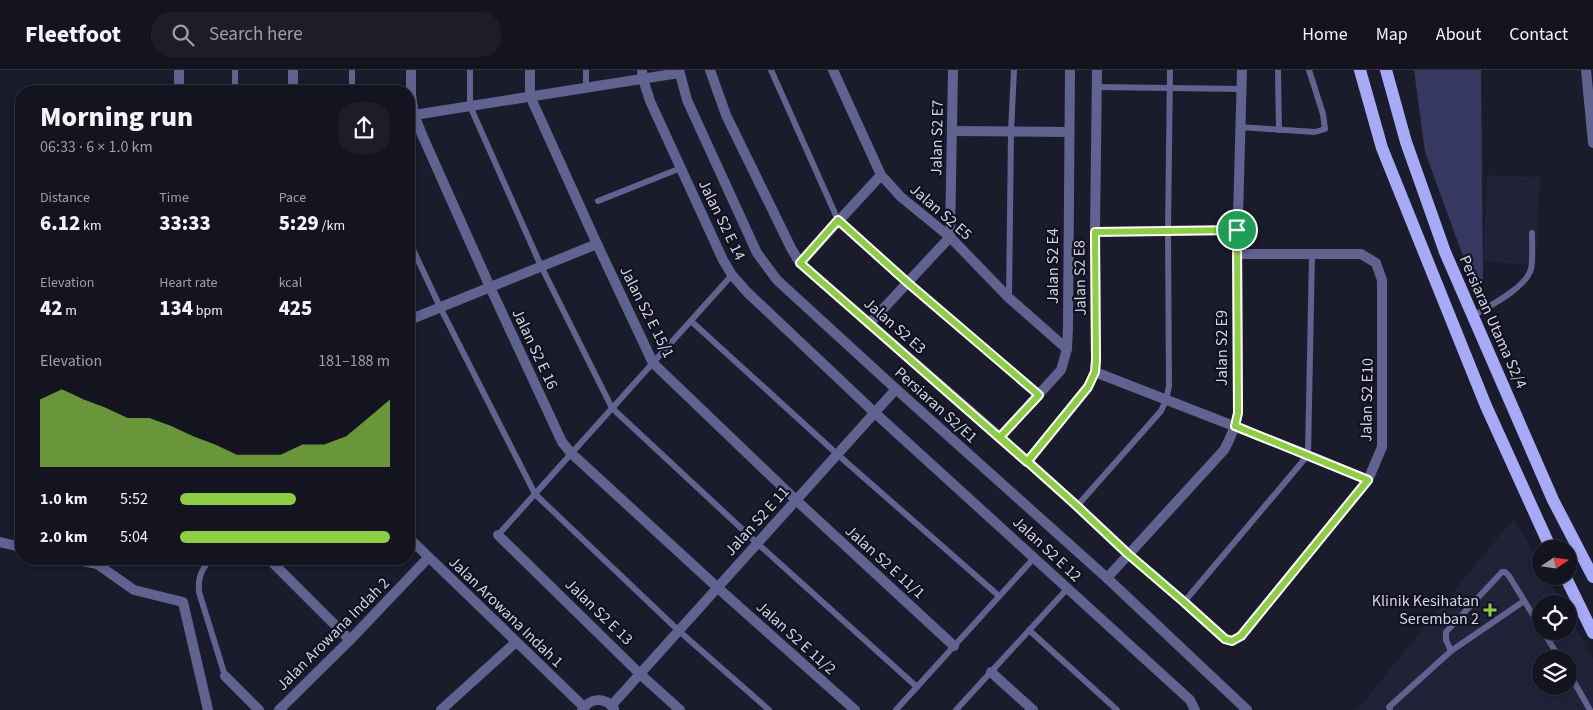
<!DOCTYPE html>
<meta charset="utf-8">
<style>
body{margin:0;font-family:"Source Sans 3",sans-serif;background:#1d1d29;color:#f1f3f6;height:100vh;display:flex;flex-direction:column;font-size:19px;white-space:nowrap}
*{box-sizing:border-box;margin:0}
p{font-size:16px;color:#9d9ea5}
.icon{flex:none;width:28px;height:28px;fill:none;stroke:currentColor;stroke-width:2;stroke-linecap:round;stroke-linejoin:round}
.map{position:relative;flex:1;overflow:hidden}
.side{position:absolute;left:15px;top:15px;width:400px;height:480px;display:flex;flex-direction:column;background:#141420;border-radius:20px;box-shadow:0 2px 8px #0003,0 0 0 1px #33333e}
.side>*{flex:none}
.needle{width:32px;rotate:77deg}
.controls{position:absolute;left:1532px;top:470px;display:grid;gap:10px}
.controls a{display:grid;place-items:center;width:45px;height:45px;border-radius:50%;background:#141420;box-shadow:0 2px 8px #0003,0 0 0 1px #33333e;font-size:25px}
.pin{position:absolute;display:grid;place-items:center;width:42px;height:42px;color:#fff;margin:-21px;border:2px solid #fff;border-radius:50%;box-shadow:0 1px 5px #0007}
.round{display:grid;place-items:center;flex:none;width:52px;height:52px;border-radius:20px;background:#1d1d29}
.headline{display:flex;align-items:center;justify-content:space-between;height:85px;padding:0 25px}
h1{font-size:28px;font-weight:800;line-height:38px}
.stats{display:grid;grid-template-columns:repeat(3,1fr);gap:8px;height:85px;padding:5px 25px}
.stats div{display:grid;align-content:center}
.stats b{font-size:21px;font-weight:800}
.stats small{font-size:14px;font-weight:400}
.stats p{font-size:14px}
.chart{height:140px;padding:10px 25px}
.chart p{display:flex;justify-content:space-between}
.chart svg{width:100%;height:90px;margin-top:5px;fill:#8dce44;opacity:.7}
ul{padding:0 25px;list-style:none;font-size:16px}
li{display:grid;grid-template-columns:80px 60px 1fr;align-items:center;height:38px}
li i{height:12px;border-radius:6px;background:#8dce44}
header{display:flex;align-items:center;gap:30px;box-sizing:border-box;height:70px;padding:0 25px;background:#141420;border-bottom:1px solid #33333e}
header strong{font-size:24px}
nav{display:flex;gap:28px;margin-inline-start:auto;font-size:18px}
.search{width:350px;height:45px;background:#1d1d29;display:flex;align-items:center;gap:12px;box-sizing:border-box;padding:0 18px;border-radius:20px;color:#9d9ea5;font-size:19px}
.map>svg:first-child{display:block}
.built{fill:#212238;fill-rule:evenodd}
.green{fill:#37385f}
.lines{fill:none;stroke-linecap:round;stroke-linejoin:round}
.service{stroke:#60628f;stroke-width:6}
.minor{stroke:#60628f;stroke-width:10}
.tertiary{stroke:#60628f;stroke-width:10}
.primary{stroke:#a7abf7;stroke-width:12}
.route-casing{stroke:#fff;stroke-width:10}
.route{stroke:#8dce44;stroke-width:6}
.poi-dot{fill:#8dce44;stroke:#111121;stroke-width:2}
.labels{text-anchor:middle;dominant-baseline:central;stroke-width:4.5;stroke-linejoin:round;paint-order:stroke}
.street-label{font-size:16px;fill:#d3d4df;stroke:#111121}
.poi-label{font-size:16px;fill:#d3d4df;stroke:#111121;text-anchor:end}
</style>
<header>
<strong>Fleetfoot</strong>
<div class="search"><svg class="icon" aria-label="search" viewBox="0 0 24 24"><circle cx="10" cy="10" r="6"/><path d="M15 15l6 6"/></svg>Search here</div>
<nav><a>Home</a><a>Map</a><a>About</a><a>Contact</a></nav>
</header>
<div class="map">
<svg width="1593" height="640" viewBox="0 0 1593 640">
<rect width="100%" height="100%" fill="#1a1b2b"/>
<!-- built -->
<g class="built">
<polygon points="1487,105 1540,107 1536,195 1483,192"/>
<path d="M1514 448 1541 496V506H1547L1562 534H1541V561H1569V546L1593 589V640H1357ZM1541 589H1569V616H1541Z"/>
</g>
<!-- green -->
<polygon class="green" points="1414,0 1481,0 1483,209 1476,222 1425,82"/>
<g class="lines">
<!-- service -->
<g class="service">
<polyline points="470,0 470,36 541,196 612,338 757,473 917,617"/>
<polyline points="586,0 586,18"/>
<polyline points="771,0 838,150 908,213 1039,325"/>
<polyline points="1278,0 1279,60"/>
<polyline points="1097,17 1241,19"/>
<polyline points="235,21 235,0"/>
<polyline points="352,21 352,0"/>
<polyline points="1240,57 1315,62 1325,59 1323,44 1309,0"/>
<polyline points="598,131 681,98"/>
<polyline points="1095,162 1237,160"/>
<polyline points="409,171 440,237 535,424 679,561 769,640"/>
<polyline points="1009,228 1011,61 1014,0"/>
<path d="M1473 246C1489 236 1526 218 1531 199 1533 188 1532 174 1532 163"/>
<polyline points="691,251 837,384 999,526"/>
<polyline points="1077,436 1161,341 1166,330 1169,316 1168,161 1170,0"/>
<polyline points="498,465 732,205"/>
<path d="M210 489C201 501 198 507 199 522L225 606"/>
<polyline points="1184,532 1308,385 1312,184"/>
<polyline points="1029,560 1117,640"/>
<polyline points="1543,561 1560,589"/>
<polyline points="1451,581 1446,570 1446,562 1502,502 1505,502 1509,506 1541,558"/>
<polyline points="1569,603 1590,640"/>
<polyline points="896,640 1034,488"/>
<polyline points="956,640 1067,519"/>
<polyline points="1390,640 1389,637 1451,581 1524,531"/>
</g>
<!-- minor -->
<g class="minor">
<polyline points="411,0 411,25 414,45 423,67 490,217 562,372 571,383 718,518 855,640"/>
<polyline points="530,0 530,26 597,174 653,293 796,430 954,576"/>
<polyline points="642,0 643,9 650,31 723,190 732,205 747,222 875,343 1190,630 1195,640"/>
<polyline points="710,0 726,45 791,178 800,193 1000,367 1077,436 1128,484 1184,532 1225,569 1232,571 1241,566 1368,410 1382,377 1382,210 1376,193 1361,184 1237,184"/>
<polyline points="833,0 881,105 901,127 950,167 1009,228 1067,279"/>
<polyline points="179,21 179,0"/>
<polyline points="293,21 293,0"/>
<polyline points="414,45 679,3"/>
<polyline points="952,61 1069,62"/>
<polyline points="800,193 881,105"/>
<polyline points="409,250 597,174"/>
<polyline points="869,254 950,167 953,0"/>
<polyline points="1095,302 1308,385 1368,410"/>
<polyline points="1000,367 1061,300 1067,279 1068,257 1070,0"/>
<polyline points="1027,392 1088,317 1095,302 1096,290 1095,162 1097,0"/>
<polyline points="498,465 640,604 680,640"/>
<polyline points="409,468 584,637"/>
<polyline points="0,472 21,477"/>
<polyline points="73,489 97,494 134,520 183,532 208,640"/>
<polyline points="269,489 350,570"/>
<path d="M1107 508 1224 380C1231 368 1235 357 1238 343L1237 184 1242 0"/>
<polyline points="991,602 1033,640"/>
<polyline points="225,606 259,640"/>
<polyline points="612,635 896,319"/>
<polyline points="279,640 350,570 428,488"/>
<polyline points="441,640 516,572"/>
<path d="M582 640C591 627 605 627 614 639"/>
</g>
<!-- tertiary -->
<g class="tertiary">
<polyline points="679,0 687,30 757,183 777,210 896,319 1107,508 1247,640"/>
<polyline points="1586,0 1593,73"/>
</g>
<!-- primary -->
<g class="primary">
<polyline points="1360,0 1382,78 1486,336 1551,479"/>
<polyline points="1386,0 1406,72 1445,182 1553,430 1593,507"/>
<polyline points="1565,506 1593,563"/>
</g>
</g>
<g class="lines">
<defs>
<polyline id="route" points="1237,160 1095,162 1096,290 1095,302 1088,317 1027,392 800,193 838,150 908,213 1039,325 1000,367 1077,436 1128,484 1184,532 1225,569 1232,571 1241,566 1368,410 1235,356 1238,343 1237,160"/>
</defs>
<!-- route casing -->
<use href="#route" class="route-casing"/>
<!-- route -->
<use href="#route" class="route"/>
</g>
<!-- markers -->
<path class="poi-dot" d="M1487.5 532.5h5v5h5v5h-5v5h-5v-5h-5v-5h5z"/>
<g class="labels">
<!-- street labels -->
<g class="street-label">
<text transform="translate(937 68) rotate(-89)">Jalan S2 E7</text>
<text transform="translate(941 142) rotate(41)">Jalan S2 E5</text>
<text transform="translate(722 150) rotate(64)">Jalan S2 E 14</text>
<text transform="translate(1053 196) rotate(-90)">Jalan S2 E4</text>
<text transform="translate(1080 208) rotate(-91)">Jalan S2 E8</text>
<text transform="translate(647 242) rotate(63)">Jalan S2 E 15/1</text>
<text transform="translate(1493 252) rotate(66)">Persiaran Utama S2/4</text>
<text transform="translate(895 256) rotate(41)">Jalan S2 E3</text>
<text transform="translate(1222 278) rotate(-90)">Jalan S2 E9</text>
<text transform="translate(535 279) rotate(65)">Jalan S2 E 16</text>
<text transform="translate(1367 330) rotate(-89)">Jalan S2 E10</text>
<text transform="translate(936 335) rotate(42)">Persiaran S2/E1</text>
<text transform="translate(757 451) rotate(-48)">Jalan S2 E 11</text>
<text transform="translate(1047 479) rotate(43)">Jalan S2 E 12</text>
<text transform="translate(885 492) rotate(42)">Jalan S2 E 11/1</text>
<text transform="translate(506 542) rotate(44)">Jalan Arowana Indah 1</text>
<text transform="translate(599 542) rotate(44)">Jalan S2 E 13</text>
<text transform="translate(333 564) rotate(-45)">Jalan Arowana Indah 2</text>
<text transform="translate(796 568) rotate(42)">Jalan S2 E 11/2</text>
</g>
<!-- poi labels -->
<g class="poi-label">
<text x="1479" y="531">Klinik Kesihatan<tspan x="1479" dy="18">Seremban 2</tspan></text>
</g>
</g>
</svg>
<div class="controls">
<a><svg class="needle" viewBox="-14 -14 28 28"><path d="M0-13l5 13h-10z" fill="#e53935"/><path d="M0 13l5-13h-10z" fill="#9d9ea5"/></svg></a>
<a><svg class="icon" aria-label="locate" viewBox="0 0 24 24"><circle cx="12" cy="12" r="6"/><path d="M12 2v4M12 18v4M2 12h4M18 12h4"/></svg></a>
<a><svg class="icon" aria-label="layers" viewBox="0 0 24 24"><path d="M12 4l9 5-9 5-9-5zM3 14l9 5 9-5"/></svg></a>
</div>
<div class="pin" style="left:1237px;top:160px;background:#1e9e55"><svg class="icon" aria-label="arrive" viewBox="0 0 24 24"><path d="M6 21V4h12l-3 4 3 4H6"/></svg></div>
<section class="side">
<div class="headline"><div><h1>Morning run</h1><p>06:33 · 6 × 1.0 km</p></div><a class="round"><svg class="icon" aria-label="share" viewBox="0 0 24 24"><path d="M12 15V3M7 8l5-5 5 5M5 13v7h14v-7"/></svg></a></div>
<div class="stats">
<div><p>Distance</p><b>6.12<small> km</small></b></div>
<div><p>Time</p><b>33:33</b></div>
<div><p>Pace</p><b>5:29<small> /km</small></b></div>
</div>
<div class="stats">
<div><p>Elevation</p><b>42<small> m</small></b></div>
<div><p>Heart rate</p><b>134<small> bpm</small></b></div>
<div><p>kcal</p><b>425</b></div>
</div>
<div class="chart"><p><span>Elevation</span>181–188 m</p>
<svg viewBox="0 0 160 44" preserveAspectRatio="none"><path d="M0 44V11L10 6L20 11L30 15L40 20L50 20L60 24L70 29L80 33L90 38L100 38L110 38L120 33L130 33L140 29L150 20L160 11V44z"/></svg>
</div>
<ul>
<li><b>1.0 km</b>5:52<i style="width:55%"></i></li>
<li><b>2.0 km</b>5:04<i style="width:100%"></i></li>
</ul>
</section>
</div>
